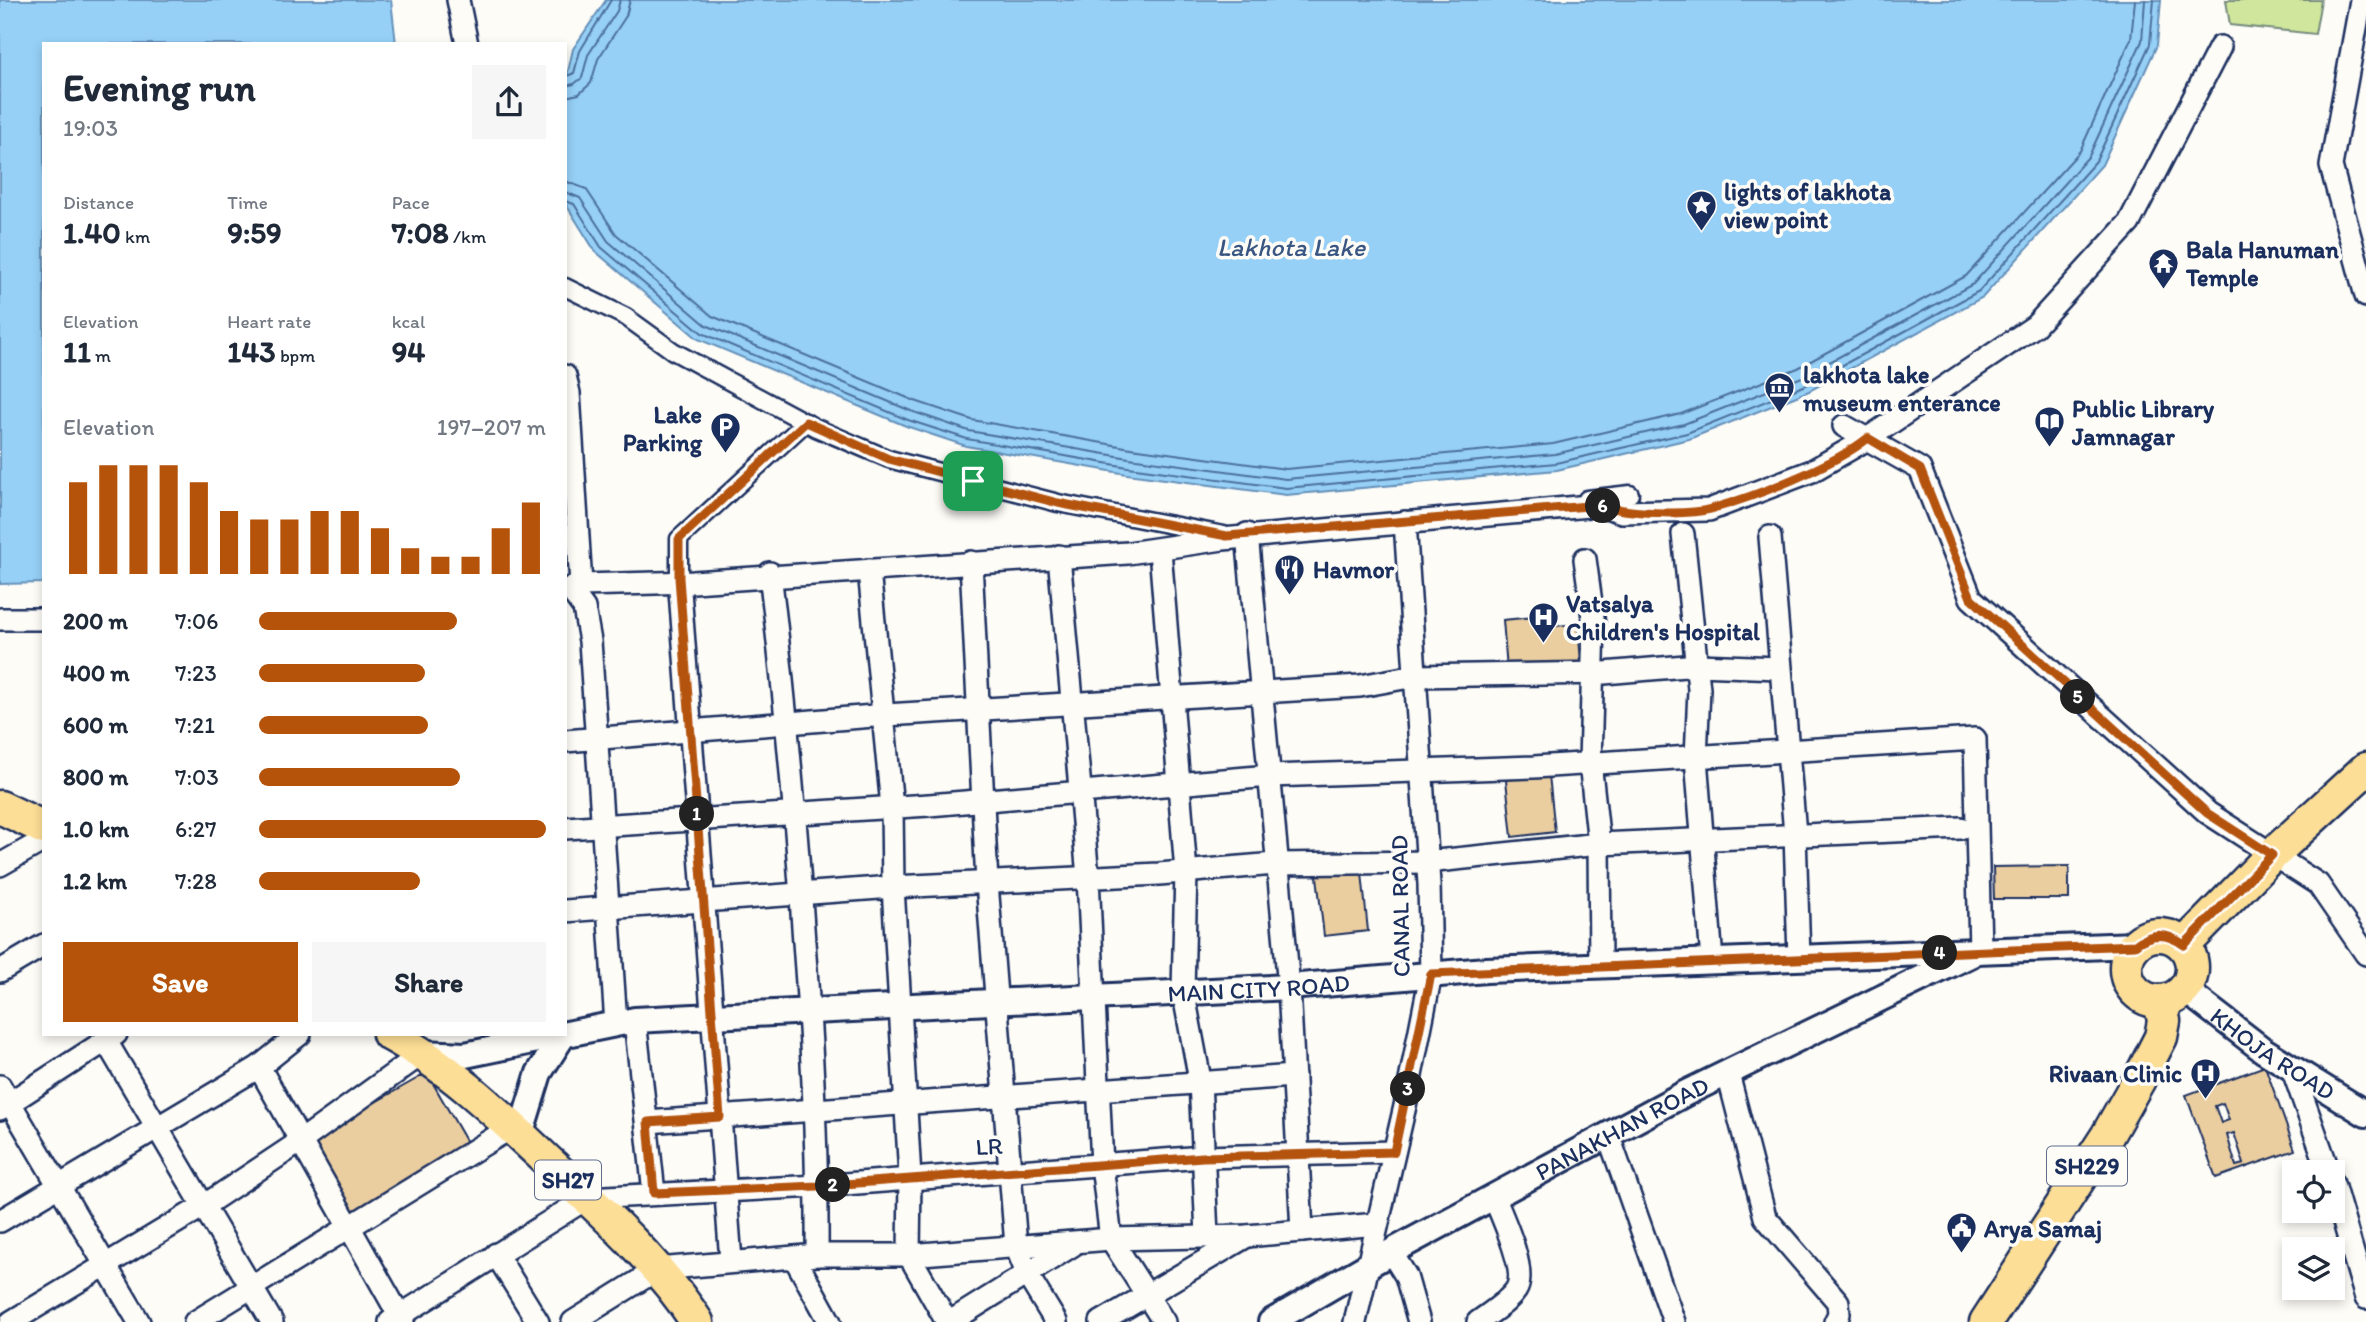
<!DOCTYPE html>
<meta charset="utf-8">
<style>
body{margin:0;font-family:Itim,sans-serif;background:#f6f6f7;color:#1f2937;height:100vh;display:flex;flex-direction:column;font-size:26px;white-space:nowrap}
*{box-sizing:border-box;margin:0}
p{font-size:23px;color:#747a83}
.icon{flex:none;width:38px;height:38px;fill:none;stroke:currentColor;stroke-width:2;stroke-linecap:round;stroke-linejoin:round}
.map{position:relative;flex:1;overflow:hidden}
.details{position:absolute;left:42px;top:42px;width:525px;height:994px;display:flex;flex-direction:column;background:#fff;border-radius:0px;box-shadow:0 4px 10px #0003}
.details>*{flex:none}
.buttons{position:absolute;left:2282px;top:1160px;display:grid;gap:14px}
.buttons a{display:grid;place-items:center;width:63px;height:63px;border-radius:0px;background:#fff;box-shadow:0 4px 10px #0003;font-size:35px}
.pin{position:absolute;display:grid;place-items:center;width:60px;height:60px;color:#fff;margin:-30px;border-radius:14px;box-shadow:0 4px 10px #0006}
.km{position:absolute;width:35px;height:35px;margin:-18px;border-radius:50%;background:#222;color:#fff;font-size:19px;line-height:35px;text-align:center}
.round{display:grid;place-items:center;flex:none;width:74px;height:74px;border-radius:0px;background:#f6f6f7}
.overview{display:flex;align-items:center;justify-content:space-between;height:119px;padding:0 21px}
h1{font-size:38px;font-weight:700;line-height:52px}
.stats{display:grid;grid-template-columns:repeat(3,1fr);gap:10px;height:119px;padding:7px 21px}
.stats div{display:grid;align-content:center}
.stats b{font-size:30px;font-weight:700}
.stats small{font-size:19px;font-weight:400}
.stats p{font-size:19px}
.chart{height:196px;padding:14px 21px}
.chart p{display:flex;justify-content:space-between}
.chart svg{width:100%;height:126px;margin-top:7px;stroke:#b45309;stroke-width:6}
.action{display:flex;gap:14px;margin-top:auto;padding:14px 21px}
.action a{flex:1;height:80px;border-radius:0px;background:#b45309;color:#fff;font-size:28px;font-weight:700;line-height:80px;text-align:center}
.action a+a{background:#f6f6f7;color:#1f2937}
ul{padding:0 21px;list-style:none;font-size:23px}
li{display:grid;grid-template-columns:112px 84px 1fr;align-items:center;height:52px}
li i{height:18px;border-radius:9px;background:#b45309}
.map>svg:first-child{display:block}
.green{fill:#cfe69c;stroke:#758a7d;stroke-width:2}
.water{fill:#96d0f6;stroke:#6590b9;stroke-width:2}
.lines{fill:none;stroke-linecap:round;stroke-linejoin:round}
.shore{stroke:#4c6f9b;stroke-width:2}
.building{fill:#ebce9f;stroke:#1b2f5e;stroke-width:2;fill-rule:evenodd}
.pedestrian-casing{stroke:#1b2f5e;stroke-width:21}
.minor-casing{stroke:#1b2f5e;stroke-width:26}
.tertiary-casing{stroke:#1b2f5e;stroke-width:30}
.primary-casing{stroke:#1b2f5e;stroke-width:37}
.pedestrian{stroke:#fdfcf7;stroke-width:16}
.minor{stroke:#fdfcf7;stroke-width:21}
.tertiary{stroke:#fdfcf7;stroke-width:24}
.primary{stroke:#fdde96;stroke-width:32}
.route-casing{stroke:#fff;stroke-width:14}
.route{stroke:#b45309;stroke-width:9}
.labels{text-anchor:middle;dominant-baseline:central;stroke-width:7;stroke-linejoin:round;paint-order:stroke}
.shield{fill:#fdfcf7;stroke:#5f6c8c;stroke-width:2}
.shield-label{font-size:23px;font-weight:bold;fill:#1b2f5e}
.poi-label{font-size:24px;font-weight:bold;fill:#1b2f5e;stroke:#fdfcf7;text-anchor:start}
.street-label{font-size:24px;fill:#1b2f5e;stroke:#fdfcf7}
.water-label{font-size:26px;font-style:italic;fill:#3a5784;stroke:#fdfcf7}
</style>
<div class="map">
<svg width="2366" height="1322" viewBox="0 0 2366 1322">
<rect width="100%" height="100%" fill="#fdfcf7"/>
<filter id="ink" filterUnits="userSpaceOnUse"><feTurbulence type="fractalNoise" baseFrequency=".0143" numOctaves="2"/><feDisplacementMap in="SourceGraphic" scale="14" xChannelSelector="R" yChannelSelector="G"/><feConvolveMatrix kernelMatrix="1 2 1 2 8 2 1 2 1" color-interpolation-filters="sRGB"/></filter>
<g filter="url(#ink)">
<!-- green -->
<polygon class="green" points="2226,0 2321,0 2315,34 2230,25"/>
<!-- water -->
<g class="water">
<polygon points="0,0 391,0 396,44 44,44 44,583 0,584"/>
<polygon points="606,0 2161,0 2157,45 2102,165 1983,297 1809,391 1689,439 1557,470 1286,495 1127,474 966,446 906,426 698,339 595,251 565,203 565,85 573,49"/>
</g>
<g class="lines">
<!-- shore -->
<g class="shore">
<polyline points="565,77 574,73 580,51 611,0"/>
<polyline points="565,86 574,84 582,78 588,55 617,11 620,0"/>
<polyline points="565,97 579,94 591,83 598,59 626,16 630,0"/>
<polyline points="565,181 586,189 616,234 712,316 915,401 972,420 1131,448 1286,469 1553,444 1681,414 1798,368 1966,276 2080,151 2131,39 2135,0"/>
<polyline points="565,192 580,198 608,241 706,325 911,411 969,431 1129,458 1286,479 1555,454 1684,424 1802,377 1973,284 2089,156 2142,41 2145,0"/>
<polyline points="565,201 574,204 601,247 702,333 908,420 967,439 1128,467 1286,488 1556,463 1687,433 1806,385 1979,291 2096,161 2150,44 2154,0"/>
</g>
</g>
<!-- building -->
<g class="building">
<polygon points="1544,616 1544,627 1578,624 1581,663 1507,669 1503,620"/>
<polygon points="1549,775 1555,832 1512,837 1506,780"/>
<polygon points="1361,863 1368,931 1324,936 1316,868"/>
<polygon points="2069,866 2069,899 1994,899 1993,867"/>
<path d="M2265 1066 2295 1150 2216 1178 2186 1095ZM2223 1103 2229 1120 2221 1123 2215 1106ZM2234 1133 2244 1164 2236 1166 2227 1135Z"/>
<polygon points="427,1073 469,1146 352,1213 310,1139"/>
</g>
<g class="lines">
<defs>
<g id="pedestrian">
<polyline points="565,287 626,317 673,351 816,428 889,459 1058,503 1224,535"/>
<polyline points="1587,499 1630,494"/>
<polyline points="679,578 679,539 806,422"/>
</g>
<g id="minor">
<polyline points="458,0 467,44"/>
<polyline points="2361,0 2331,166 2366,296"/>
<polyline points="565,376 569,393 581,585"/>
<polyline points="1844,426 1920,469 1971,598 2208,813 2318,884 2366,954"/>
<polyline points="1247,534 1289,987 1302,1231"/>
<polyline points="1683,534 1699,689 1696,758 1712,961"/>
<polyline points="1770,537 1795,834 1799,958"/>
<polyline points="1160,550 1186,872 1183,990 1200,1080 1207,1236"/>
<polyline points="1059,556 1088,877 1102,1165 1111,1239 1164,1322"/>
<polyline points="1585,559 1594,625 1590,762 1599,844 1600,965"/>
<polyline points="971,562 987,883 1016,1246 1028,1276 1056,1322"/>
<polyline points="869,570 892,807 893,887 910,1177 909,1255 947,1322"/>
<path d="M770 573C785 696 796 819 804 942 812 1046 818 1151 817 1255"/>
<polyline points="679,578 731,1261"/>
<polyline points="570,589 584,608 590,641 616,1024"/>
<polyline points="565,590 581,585 693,582 1128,553 1223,539 1600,505 1622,512 1709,510 1812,471 1864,441 2035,326 2129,223 2220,47"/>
<polyline points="0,619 44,619"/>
<polyline points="565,741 886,715 1360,686 1415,676 1604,673 1697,665 1780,668"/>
<polyline points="565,828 929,805 1270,776 1534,767 1975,739 1980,951"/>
<polyline points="0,865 44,840"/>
<polyline points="565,911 893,887 1159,874 1275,864 1427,862 1599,844 1961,828"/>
<polyline points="0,971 44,945"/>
<polyline points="635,1020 654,1193"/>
<polyline points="106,1041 272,1322"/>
<polyline points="259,1067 403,1322"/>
<polyline points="2292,1068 2329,1172"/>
<polyline points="1728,1074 1765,1217 1838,1302 1839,1314 1835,1322"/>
<polyline points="0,1086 139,1322"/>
<polyline points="0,1109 116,1034"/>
<polyline points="647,1122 1294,1076"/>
<polyline points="1608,1134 1674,1322"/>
<polyline points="2333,1184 2366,1298"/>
<polyline points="0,1221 259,1067 300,1034"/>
<polyline points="1391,1252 1406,1276 1419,1322"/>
<polyline points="496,1254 538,1322"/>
<polyline points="794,1257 830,1322"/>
<polyline points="11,1322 205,1205 301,1141 423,1053"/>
<polyline points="195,1322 512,1127"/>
<polyline points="390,1322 587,1198 818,1186 1203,1157 1394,1152"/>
<polyline points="573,1322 658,1269 817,1255 909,1255 1111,1239 1247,1236 1377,1224"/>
<polyline points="950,1322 1073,1245"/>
<polyline points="1101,1322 1247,1236"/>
<polyline points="1355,1322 1405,1106 1431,974 1429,884 1405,522"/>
<path d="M1478 1322C1490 1313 1507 1303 1516 1290 1528 1272 1502 1216 1494 1197"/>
</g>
<g id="tertiary">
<path id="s1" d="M2184 989 2263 1050 2366 1114"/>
<path id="s2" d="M423 1053 465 1055 635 1020 1289 987 1486 970 2135 945"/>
<polyline points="520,1135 539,1073 562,1037"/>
<path id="s3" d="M1271 1322 1391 1252 1686 1093 1970 955"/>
</g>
<g id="primary">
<polyline points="0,807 44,828"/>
<circle cx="2159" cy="968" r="33"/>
<polyline points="2184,945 2272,855 2366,769"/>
<path d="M389 1034C450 1067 501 1117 552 1165 604 1213 658 1262 697 1322"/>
<polyline points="1986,1322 2107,1136 2141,1076 2161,1037 2164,1021 2160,1001"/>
</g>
</defs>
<!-- pedestrian casing -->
<use href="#pedestrian" class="pedestrian-casing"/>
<!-- minor casing -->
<use href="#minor" class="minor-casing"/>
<!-- tertiary casing -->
<use href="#tertiary" class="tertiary-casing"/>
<!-- primary casing -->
<use href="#primary" class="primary-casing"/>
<!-- pedestrian -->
<use href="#pedestrian" class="pedestrian"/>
<!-- minor -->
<use href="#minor" class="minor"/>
<!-- tertiary -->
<use href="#tertiary" class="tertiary"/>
<!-- primary -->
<use href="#primary" class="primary"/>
</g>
</g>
<g class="lines" filter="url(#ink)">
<defs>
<path id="route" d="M806 422 889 459 1058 503 1227 536 1600 505C1625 513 1686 516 1711 509 1756 496 1832 467 1868 438L1920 469 1971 598 2207 813 2272 855 2184 945C2167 932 2151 932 2135 945L1431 974 1394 1152 1203 1157 818 1186 654 1193 648 1122 720 1117 679 578V539Z"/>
</defs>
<!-- route casing -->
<use href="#route" class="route-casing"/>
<!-- route -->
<use href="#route" class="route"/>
</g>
<!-- icons -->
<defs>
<symbol id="sight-pin" viewBox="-11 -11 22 30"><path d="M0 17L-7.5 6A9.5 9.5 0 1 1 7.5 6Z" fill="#1b2f5e" stroke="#fdfcf7"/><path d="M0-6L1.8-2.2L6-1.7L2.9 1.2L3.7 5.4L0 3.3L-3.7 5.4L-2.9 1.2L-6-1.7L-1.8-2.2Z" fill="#fff"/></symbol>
<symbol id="temple-pin" viewBox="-11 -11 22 30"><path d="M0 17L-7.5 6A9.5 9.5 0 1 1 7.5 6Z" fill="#1b2f5e" stroke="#fdfcf7"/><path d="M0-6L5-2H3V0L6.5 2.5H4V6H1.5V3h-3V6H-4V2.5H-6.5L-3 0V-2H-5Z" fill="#fff"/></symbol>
<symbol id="museum-pin" viewBox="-11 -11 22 30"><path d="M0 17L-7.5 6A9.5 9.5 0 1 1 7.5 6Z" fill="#1b2f5e" stroke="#fdfcf7"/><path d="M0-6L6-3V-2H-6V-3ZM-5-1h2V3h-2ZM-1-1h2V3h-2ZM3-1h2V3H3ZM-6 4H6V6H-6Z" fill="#fff"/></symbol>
<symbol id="library-pin" viewBox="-11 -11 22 30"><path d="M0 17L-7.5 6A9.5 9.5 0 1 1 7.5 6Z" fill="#1b2f5e" stroke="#fdfcf7"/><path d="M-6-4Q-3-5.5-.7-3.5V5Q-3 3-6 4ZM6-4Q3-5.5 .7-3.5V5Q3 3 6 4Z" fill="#fff"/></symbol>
<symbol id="parking-pin" viewBox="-11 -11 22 30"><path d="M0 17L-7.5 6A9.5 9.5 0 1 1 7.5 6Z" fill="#1b2f5e" stroke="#fdfcf7"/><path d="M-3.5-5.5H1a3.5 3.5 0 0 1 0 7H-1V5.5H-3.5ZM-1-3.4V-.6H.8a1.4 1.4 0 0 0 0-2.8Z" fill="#fff"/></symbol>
<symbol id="restaurant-pin" viewBox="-11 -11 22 30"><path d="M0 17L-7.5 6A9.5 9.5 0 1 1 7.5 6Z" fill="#1b2f5e" stroke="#fdfcf7"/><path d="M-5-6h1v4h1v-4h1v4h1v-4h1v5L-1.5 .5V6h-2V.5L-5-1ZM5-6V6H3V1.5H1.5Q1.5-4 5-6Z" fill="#fff"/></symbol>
<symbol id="hospital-pin" viewBox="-11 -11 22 30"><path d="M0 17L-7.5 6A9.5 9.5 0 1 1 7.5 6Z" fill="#1b2f5e" stroke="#fdfcf7"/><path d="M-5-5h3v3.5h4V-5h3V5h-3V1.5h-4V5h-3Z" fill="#fff"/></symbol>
<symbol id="civic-pin" viewBox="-11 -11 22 30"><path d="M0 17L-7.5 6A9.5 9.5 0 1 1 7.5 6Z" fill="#1b2f5e" stroke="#fdfcf7"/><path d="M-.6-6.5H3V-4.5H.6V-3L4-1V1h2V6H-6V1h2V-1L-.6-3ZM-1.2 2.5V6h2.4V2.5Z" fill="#fff"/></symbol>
</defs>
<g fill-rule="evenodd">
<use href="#sight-pin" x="1684" y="188" width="35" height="47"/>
<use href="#temple-pin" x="2146" y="246" width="35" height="47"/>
<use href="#museum-pin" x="1762" y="370" width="35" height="47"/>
<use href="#library-pin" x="2032" y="404" width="35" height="47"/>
<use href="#parking-pin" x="708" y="410" width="35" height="47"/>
<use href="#restaurant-pin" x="1272" y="552" width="35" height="47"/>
<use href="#hospital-pin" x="1526" y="600" width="35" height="47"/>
<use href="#hospital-pin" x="2188" y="1056" width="35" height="47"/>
<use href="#civic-pin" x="1944" y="1210" width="35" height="47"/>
</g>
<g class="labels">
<!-- shield labels -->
<g class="shield">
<rect x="2047" y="1146.5" width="80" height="39" rx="5"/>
<rect x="535" y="1160.5" width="66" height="39" rx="5"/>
</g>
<g class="shield-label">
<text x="2087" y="1166">SH229</text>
<text x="568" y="1180">SH27</text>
</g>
<!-- poi labels -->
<g class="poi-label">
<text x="1724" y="191">lights of lakhota<tspan x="1724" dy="28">view point</tspan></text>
<text x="2186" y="249">Bala Hanuman<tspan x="2186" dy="28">Temple</tspan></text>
<text x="1803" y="374">lakhota lake<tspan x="1803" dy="28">museum enterance</tspan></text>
<text x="2072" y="408">Public Library<tspan x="2072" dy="28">Jamnagar</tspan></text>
<text x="702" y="414" text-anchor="end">Lake<tspan x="702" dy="28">Parking</tspan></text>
<text x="1313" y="569">Havmor</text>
<text x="1566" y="603">Vatsalya<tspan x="1566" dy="28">Children's Hospital</tspan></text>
<text x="2182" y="1073" text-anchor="end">Rivaan Clinic</text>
<text x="1984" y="1228">Arya Samaj</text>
</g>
<!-- street labels -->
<g class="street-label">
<text transform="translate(1400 906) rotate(-91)">CANAL ROAD</text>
<text stroke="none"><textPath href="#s2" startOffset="840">MAIN CITY ROAD</textPath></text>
<text stroke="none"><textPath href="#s1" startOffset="110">KHOJA ROAD</textPath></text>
<text stroke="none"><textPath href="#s3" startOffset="401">PANAKHAN ROAD</textPath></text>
<text transform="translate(989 1146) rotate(-3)">LR</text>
</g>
<!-- water labels -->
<g class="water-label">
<text x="1291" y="247">Lakhota Lake</text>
</g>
</g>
</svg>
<div class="buttons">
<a><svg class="icon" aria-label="locate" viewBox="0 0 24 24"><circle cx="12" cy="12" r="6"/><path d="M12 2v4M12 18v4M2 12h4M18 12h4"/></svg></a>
<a><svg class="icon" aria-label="layers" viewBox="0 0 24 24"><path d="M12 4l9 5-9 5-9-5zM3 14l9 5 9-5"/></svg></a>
</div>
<div class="pin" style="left:973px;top:481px;background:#1e9e55"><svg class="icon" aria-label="arrive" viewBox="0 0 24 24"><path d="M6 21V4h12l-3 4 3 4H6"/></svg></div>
<b class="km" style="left:697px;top:814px">1</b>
<b class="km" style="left:833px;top:1185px">2</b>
<b class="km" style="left:1408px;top:1089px">3</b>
<b class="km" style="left:1940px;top:953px">4</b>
<b class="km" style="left:2078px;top:697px">5</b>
<b class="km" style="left:1603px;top:506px">6</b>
<section class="details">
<div class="overview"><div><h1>Evening run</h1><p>19:03</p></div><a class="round"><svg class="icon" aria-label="share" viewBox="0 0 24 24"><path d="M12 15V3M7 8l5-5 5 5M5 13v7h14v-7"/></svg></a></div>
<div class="stats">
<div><p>Distance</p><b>1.40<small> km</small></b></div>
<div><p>Time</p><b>9:59</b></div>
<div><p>Pace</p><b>7:08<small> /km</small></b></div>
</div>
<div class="stats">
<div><p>Elevation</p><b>11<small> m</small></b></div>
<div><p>Heart rate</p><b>143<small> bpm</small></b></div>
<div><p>kcal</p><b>94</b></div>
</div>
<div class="chart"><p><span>Elevation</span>197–207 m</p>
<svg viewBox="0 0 160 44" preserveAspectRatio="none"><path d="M5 44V12M15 44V6M25 44V6M35 44V6M45 44V12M55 44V22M65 44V25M75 44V25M85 44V22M95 44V22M105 44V28M115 44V35M125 44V38M135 44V38M145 44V28M155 44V19"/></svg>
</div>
<ul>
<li><b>200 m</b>7:06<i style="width:69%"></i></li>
<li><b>400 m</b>7:23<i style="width:58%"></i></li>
<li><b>600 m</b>7:21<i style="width:59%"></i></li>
<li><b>800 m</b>7:03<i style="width:70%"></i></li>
<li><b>1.0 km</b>6:27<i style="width:100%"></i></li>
<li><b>1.2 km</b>7:28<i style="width:56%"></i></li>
</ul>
<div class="action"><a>Save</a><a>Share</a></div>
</section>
</div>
